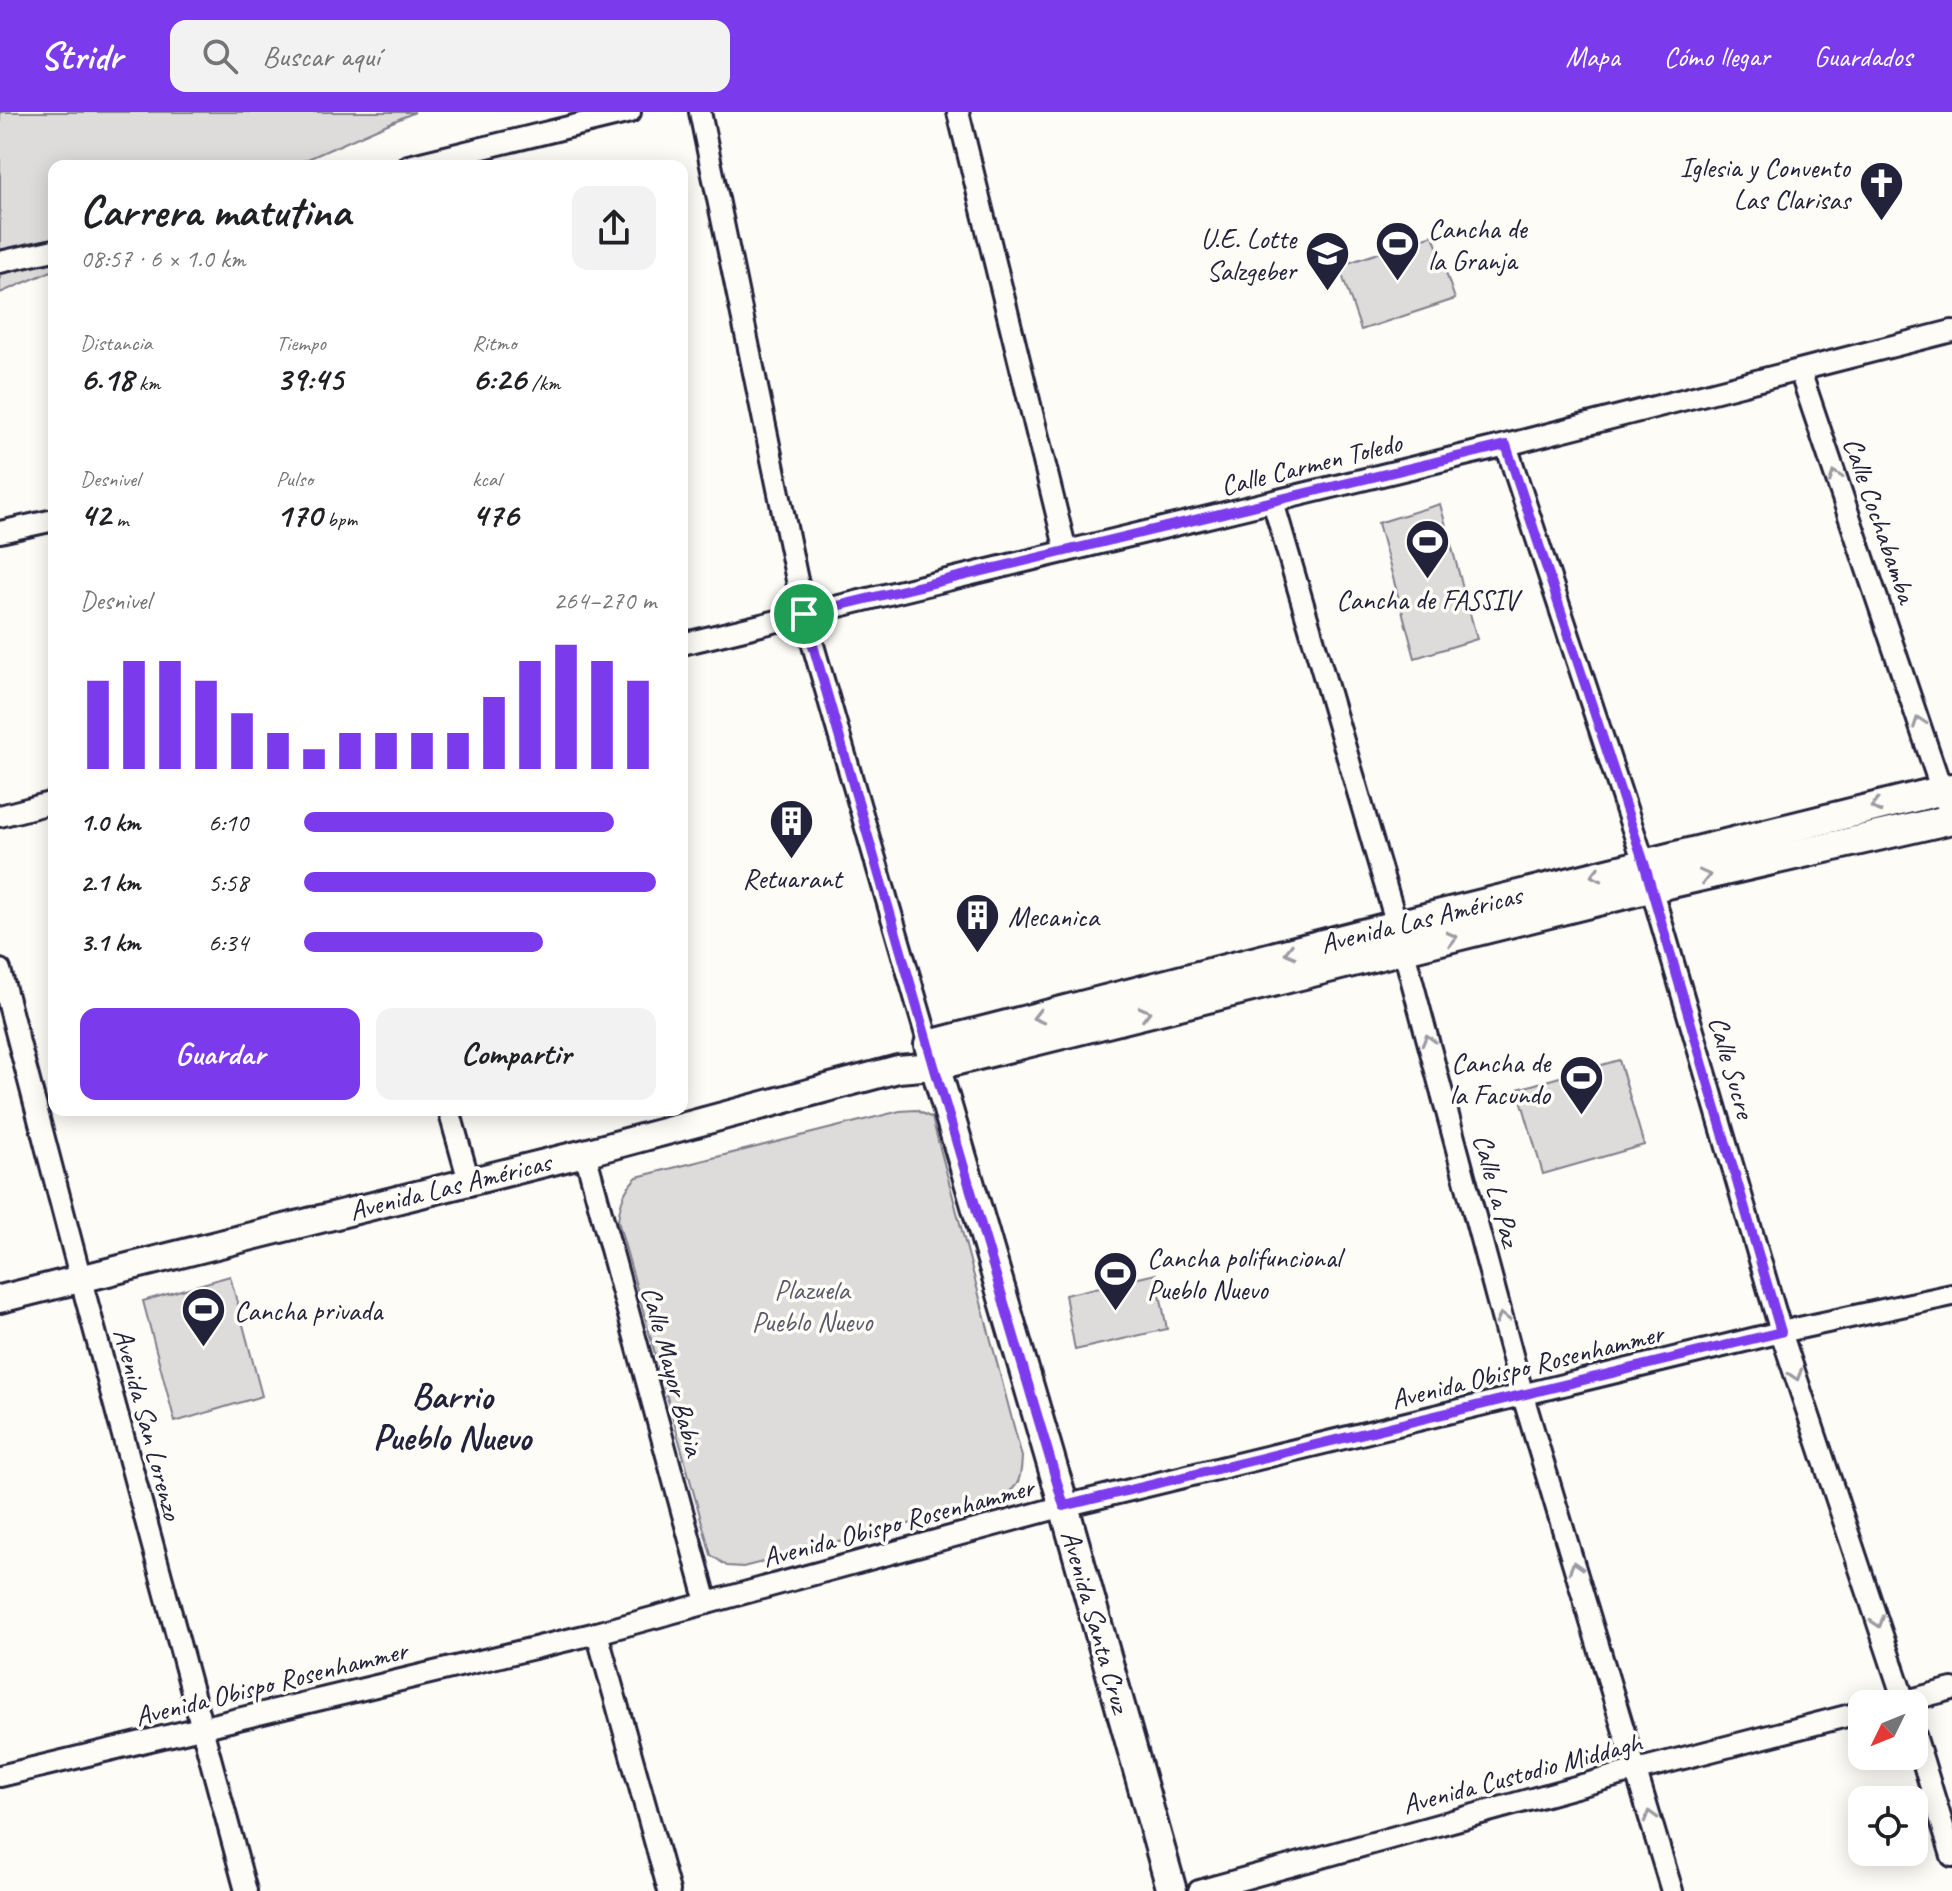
<!DOCTYPE html>
<html lang="es">
<meta charset="utf-8">
<style>
body{margin:0;font-family:Caveat,sans-serif;background:#f2f2f2;color:#202124;height:100vh;display:flex;flex-direction:column;font-size:30px;white-space:nowrap}
*{box-sizing:border-box;margin:0}
p{font-size:26px;color:#757577}
.icon{flex:none;width:44px;height:44px;fill:none;stroke:currentColor;stroke-width:2;stroke-linecap:round;stroke-linejoin:round}
.map{position:relative;flex:1;overflow:hidden}
.details{position:absolute;left:48px;top:48px;width:640px;height:956px;display:flex;flex-direction:column;background:#fff;border-radius:16px;box-shadow:0 4px 20px #0003}
.details>*{flex:none}
.needle{width:52px;rotate:227deg}
.tools{position:absolute;left:1848px;top:1578px;display:grid;gap:16px}
.tools a{display:grid;place-items:center;width:80px;height:80px;border-radius:16px;background:#fff;box-shadow:0 4px 20px #0003;font-size:40px}
.pin{position:absolute;display:grid;place-items:center;width:68px;height:68px;color:#fff;margin:-34px;border:4px solid #fff;border-radius:50%;box-shadow:0 2px 8px #0007}
.round{display:grid;place-items:center;flex:none;width:84px;height:84px;border-radius:16px;background:#f2f2f2}
.head{display:flex;align-items:center;justify-content:space-between;height:136px;padding:0 32px}
h1{font-size:44px;font-weight:700;line-height:60px}
.metrics{display:grid;grid-template-columns:repeat(3,1fr);gap:12px;height:136px;padding:8px 32px}
.metrics div{display:grid;align-content:center}
.metrics b{font-size:34px;font-weight:700}
.metrics small{font-size:22px;font-weight:400}
.metrics p{font-size:22px}
.chart{height:224px;padding:16px 32px}
.chart p{display:flex;justify-content:space-between}
.chart svg{width:100%;height:144px;margin-top:8px;stroke:#7c3aed;stroke-width:6}
.cta{display:flex;gap:16px;margin-top:auto;padding:16px 32px}
.cta a{flex:1;height:92px;border-radius:16px;background:#7c3aed;color:#fff;font-size:32px;font-weight:700;line-height:92px;text-align:center}
.cta a+a{background:#f2f2f2;color:#202124}
ul{padding:0 32px;list-style:none;font-size:26px}
li{display:grid;grid-template-columns:128px 96px 1fr;align-items:center;height:60px}
li i{height:20px;border-radius:10px;background:#7c3aed}
header{display:flex;align-items:center;gap:48px;box-sizing:border-box;height:112px;padding:0 40px;background:#7c3aed;color:#fff}
header strong{font-size:38px}
nav{display:flex;gap:44px;margin-inline-start:auto;font-size:28px}
.search{width:560px;height:72px;background:#f2f2f2;display:flex;align-items:center;gap:20px;box-sizing:border-box;padding:0 28px;border-radius:16px;color:#757577;font-size:30px}
.map>svg:first-child{display:block}
.green{fill:#dddcdb;stroke:#807f8b;stroke-width:2}
.lines{fill:none;stroke-linecap:round;stroke-linejoin:round}
.minor-casing{stroke:#22223b;stroke-width:26}
.tertiary-casing{stroke:#22223b;stroke-width:32}
.secondary-casing{stroke:#22223b;stroke-width:34}
.minor{stroke:#fdfcf7;stroke-width:20}
.tertiary{stroke:#fdfcf7;stroke-width:26}
.secondary{stroke:#fdfcf7;stroke-width:28}
.oneway{stroke:#9a9aa2}
.route-casing{stroke:#fff;stroke-width:16}
.route{stroke:#7c3aed;stroke-width:10}
.labels{text-anchor:middle;dominant-baseline:central;stroke-width:7;stroke-linejoin:round;paint-order:stroke}
.poi-label{font-size:28px;fill:#22223b;stroke:#fdfcf7;text-anchor:start}
.street-label{font-size:28px;fill:#22223b;stroke:#fdfcf7}
.park-label{font-size:28px;fill:#5a5a6b;stroke:#fdfcf7}
.district-label{font-size:36px;font-weight:bold;fill:#22223b;stroke:#fdfcf7}
</style>
<header>
<strong>Stridr</strong>
<div class="search"><svg class="icon" aria-label="search" viewBox="0 0 24 24"><circle cx="10" cy="10" r="6"/><path d="M15 15l6 6"/></svg>Buscar aquí</div>
<nav><a>Mapa</a><a>Cómo llegar</a><a>Guardados</a></nav>
</header>
<div class="map">
<svg width="1952" height="1779" viewBox="0 0 1952 1779">
<rect width="100%" height="100%" fill="#fdfcf7"/>
<filter id="ink" filterUnits="userSpaceOnUse"><feTurbulence type="fractalNoise" baseFrequency=".0125" numOctaves="2"/><feDisplacementMap in="SourceGraphic" scale="16" xChannelSelector="R" yChannelSelector="G"/><feConvolveMatrix kernelMatrix="1 2 1 2 8 2 1 2 1" color-interpolation-filters="sRGB"/></filter>
<g filter="url(#ink)">
<!-- green -->
<g class="green">
<polygon points="0,0 415,0 292,54 54,54 54,158 0,181"/>
<polygon points="1433,123 1455,187 1361,218 1339,154"/>
<polygon points="1440,392 1477,527 1415,546 1378,411"/>
<polygon points="1619,948 1644,1033 1543,1062 1518,977"/>
<path d="M916 998 932 1006 1022 1345C1021 1374 1017 1376 993 1390L743 1455 727 1454 711 1443 618 1109C620 1091 624 1077 637 1065L900 999Z"/>
<polygon points="1156,1162 1167,1217 1075,1238 1065,1183"/>
<polygon points="230,1164 262,1284 175,1310 143,1189"/>
</g>
<g class="lines">
<defs>
<g id="minor">
<polyline points="700,0 804,502 929,933"/>
<polyline points="958,0 1066,439"/>
<polyline points="409,54 630,0"/>
<polyline points="0,150 54,138"/>
<polyline points="1800,259 1946,691"/>
<polyline points="1506,333 1644,751 1781,1220 1905,1592"/>
<polyline points="1273,390 1397,813 1523,1284 1672,1779"/>
<polyline points="0,420 54,408"/>
<polyline points="682,532 1506,333 1952,219"/>
<polyline points="0,704 54,690"/>
<polyline points="0,858 81,1168 246,1779"/>
<polyline points="449,998 469,1069"/>
<polyline points="585,1041 707,1491"/>
<polyline points="597,1521 669,1779"/>
<polyline points="1895,1592 1952,1577"/>
<polyline points="1914,1620 1952,1744"/>
<polyline points="0,1664 597,1521 1064,1394 1781,1220 1952,1183"/>
<polyline points="1199,1779 1637,1658 1862,1600"/>
</g>
<polyline id="tertiary" points="0,1187 585,1041 898,957 934,954"/>
<g id="secondary">
<polyline points="934,954 1650,776 1952,707"/>
<polyline points="1172,1779 1064,1394 929,933 1397,813 1952,676"/>
</g>
</defs>
<!-- minor casing -->
<use href="#minor" class="minor-casing"/>
<!-- tertiary casing -->
<use href="#tertiary" class="tertiary-casing"/>
<!-- secondary casing -->
<use href="#secondary" class="secondary-casing"/>
<!-- minor -->
<use href="#minor" class="minor"/>
<!-- tertiary -->
<use href="#tertiary" class="tertiary"/>
<!-- secondary -->
<use href="#secondary" class="secondary"/>
</g>
<!-- one-way arrows -->
<defs><path id="oneway-chevron" d="M-2-3.5L2.5 0L-2 3.5" fill="none" stroke-width="1.6" stroke-linecap="round" stroke-linejoin="round" transform="scale(2)"/></defs>
<g class="oneway">
<use href="#oneway-chevron" transform="translate(1835 364) rotate(-109)"/>
<use href="#oneway-chevron" transform="translate(1919 610) rotate(-109)"/>
<use href="#oneway-chevron" transform="translate(1876 694) rotate(166)"/>
<use href="#oneway-chevron" transform="translate(1596 763) rotate(166)"/>
<use href="#oneway-chevron" transform="translate(1705 764) rotate(-13)"/>
<use href="#oneway-chevron" transform="translate(1452 826) rotate(-14)"/>
<use href="#oneway-chevron" transform="translate(1290 840) rotate(166)"/>
<use href="#oneway-chevron" transform="translate(1145 901) rotate(-14)"/>
<use href="#oneway-chevron" transform="translate(1038 905) rotate(166)"/>
<use href="#oneway-chevron" transform="translate(1428 928) rotate(-105)"/>
<use href="#oneway-chevron" transform="translate(1502 1206) rotate(-105)"/>
<use href="#oneway-chevron" transform="translate(1796 1263) rotate(72)"/>
<use href="#oneway-chevron" transform="translate(1575 1455) rotate(-107)"/>
<use href="#oneway-chevron" transform="translate(1878 1510) rotate(72)"/>
<use href="#oneway-chevron" transform="translate(1650 1704) rotate(-106)"/>
</g>
</g>
<g class="lines" filter="url(#ink)">
<defs>
<polygon id="route" points="1506,333 1644,751 1781,1220 1064,1394 934,954 804,502"/>
</defs>
<!-- route casing -->
<use href="#route" class="route-casing"/>
<!-- route -->
<use href="#route" class="route"/>
</g>
<!-- icons -->
<defs>
<symbol id="church-pin" viewBox="-11 -11 22 30"><path d="M0 17L-7.5 6A9.5 9.5 0 1 1 7.5 6Z" fill="#22223b" stroke="#fdfcf7"/><path d="M-1.2-6h2.4v3.5h3.3v2.4h-3.3V6h-2.4V-.1h-3.3v-2.4h3.3Z" fill="#fff"/></symbol>
<symbol id="stadium-pin" viewBox="-11 -11 22 30"><path d="M0 17L-7.5 6A9.5 9.5 0 1 1 7.5 6Z" fill="#22223b" stroke="#fdfcf7"/><path d="M0-5a6.5 5 0 1 0 0 10a6.5 5 0 1 0 0-10ZM-3.5-1.8h7v3.6h-7Z" fill="#fff"/></symbol>
<symbol id="school-pin" viewBox="-11 -11 22 30"><path d="M0 17L-7.5 6A9.5 9.5 0 1 1 7.5 6Z" fill="#22223b" stroke="#fdfcf7"/><path d="M0-5L7-2L0 1L-7-2ZM-4 1L0 2.5L4 1V4Q0 6-4 4Z" fill="#fff"/></symbol>
<symbol id="building-pin" viewBox="-11 -11 22 30"><path d="M0 17L-7.5 6A9.5 9.5 0 1 1 7.5 6Z" fill="#22223b" stroke="#fdfcf7"/><path d="M-4-6H4V6H1V3H-1V6H-4ZM-2.5-4.3h1.7v1.8h-1.7ZM.8-4.3h1.7v1.8H.8ZM-2.5-1h1.7V.8h-1.7ZM.8-1h1.7V.8H.8Z" fill="#fff"/></symbol>
</defs>
<g fill-rule="evenodd">
<use href="#church-pin" x="1856" y="46" width="51" height="69"/>
<use href="#stadium-pin" x="1372" y="106" width="51" height="69"/>
<use href="#school-pin" x="1302" y="116" width="51" height="69"/>
<use href="#stadium-pin" x="1402" y="404" width="51" height="69"/>
<use href="#building-pin" x="766" y="684" width="51" height="69"/>
<use href="#building-pin" x="952" y="778" width="51" height="69"/>
<use href="#stadium-pin" x="1556" y="940" width="51" height="69"/>
<use href="#stadium-pin" x="1090" y="1136" width="51" height="69"/>
<use href="#stadium-pin" x="178" y="1172" width="51" height="69"/>
</g>
<g class="labels">
<!-- poi labels -->
<g class="poi-label">
<text x="1850" y="55" text-anchor="end">Iglesia y Convento<tspan x="1850" dy="32">Las Clarisas</tspan></text>
<text x="1428" y="116">Cancha de<tspan x="1428" dy="32">la Granja</tspan></text>
<text x="1296" y="126" text-anchor="end">U.E. Lotte<tspan x="1296" dy="32">Salzgeber</tspan></text>
<text x="1427" y="487" text-anchor="middle">Cancha de FASSIV</text>
<text x="792" y="766" text-anchor="middle">Retuarant</text>
<text x="1008" y="804">Mecanica</text>
<text x="1550" y="950" text-anchor="end">Cancha de<tspan x="1550" dy="32">la Facundo</tspan></text>
<text x="1147" y="1145">Cancha polifuncional<tspan x="1147" dy="32">Pueblo Nuevo</tspan></text>
<text x="234" y="1198">Cancha privada</text>
</g>
<!-- street labels -->
<g class="street-label">
<text transform="translate(1311 352) rotate(-14)">Calle Carmen Toledo</text>
<text transform="translate(1880 408) rotate(71)">Calle Cochabamba</text>
<text transform="translate(1421 807) rotate(-14)">Avenida Las Américas</text>
<text transform="translate(1732 955) rotate(74)">Calle Sucre</text>
<text transform="translate(450 1074) rotate(-14)">Avenida Las Américas</text>
<text transform="translate(1497 1078) rotate(75)">Calle La Paz</text>
<text transform="translate(1527 1254) rotate(-14)">Avenida Obispo Rosenhammer</text>
<text transform="translate(673 1259) rotate(75)">Calle Mayor Babia</text>
<text transform="translate(148 1312) rotate(75)">Avenida San Lorenzo</text>
<text transform="translate(898 1410) rotate(-15)">Avenida Obispo Rosenhammer</text>
<text transform="translate(1096 1509) rotate(74)">Avenida Santa Cruz</text>
<text transform="translate(271 1571) rotate(-14)">Avenida Obispo Rosenhammer</text>
<text transform="translate(1522 1661) rotate(-15)">Avenida Custodio Middagh</text>
</g>
<!-- park labels -->
<g class="park-label">
<text x="812" y="1177">Plazuela<tspan x="812" dy="32">Pueblo Nuevo</tspan></text>
</g>
<!-- district labels -->
<g class="district-label">
<text x="452" y="1284">Barrio<tspan x="452" dy="41">Pueblo Nuevo</tspan></text>
</g>
</g>
</svg>
<div class="tools">
<a><svg class="needle" viewBox="-14 -14 28 28"><path d="M0-13l5 13h-10z" fill="#e53935"/><path d="M0 13l5-13h-10z" fill="#757577"/></svg></a>
<a><svg class="icon" aria-label="locate" viewBox="0 0 24 24"><circle cx="12" cy="12" r="6"/><path d="M12 2v4M12 18v4M2 12h4M18 12h4"/></svg></a>
</div>
<div class="pin" style="left:804px;top:502px;background:#1e9e55"><svg class="icon" aria-label="arrive" viewBox="0 0 24 24"><path d="M6 21V4h12l-3 4 3 4H6"/></svg></div>
<section class="details">
<div class="head"><div><h1>Carrera matutina</h1><p>08:57 · 6 × 1.0 km</p></div><a class="round"><svg class="icon" aria-label="share" viewBox="0 0 24 24"><path d="M12 15V3M7 8l5-5 5 5M5 13v7h14v-7"/></svg></a></div>
<div class="metrics">
<div><p>Distancia</p><b>6.18<small> km</small></b></div>
<div><p>Tiempo</p><b>39:45</b></div>
<div><p>Ritmo</p><b>6:26<small> /km</small></b></div>
</div>
<div class="metrics">
<div><p>Desnivel</p><b>42<small> m</small></b></div>
<div><p>Pulso</p><b>170<small> bpm</small></b></div>
<div><p>kcal</p><b>476</b></div>
</div>
<div class="chart"><p><span>Desnivel</span>264–270 m</p>
<svg viewBox="0 0 160 44" preserveAspectRatio="none"><path d="M5 44V17M15 44V11M25 44V11M35 44V17M45 44V27M55 44V33M65 44V38M75 44V33M85 44V33M95 44V33M105 44V33M115 44V22M125 44V11M135 44V6M145 44V11M155 44V17"/></svg>
</div>
<ul>
<li><b>1.0 km</b>6:10<i style="width:88%"></i></li>
<li><b>2.1 km</b>5:58<i style="width:100%"></i></li>
<li><b>3.1 km</b>6:34<i style="width:68%"></i></li>
</ul>
<div class="cta"><a>Guardar</a><a>Compartir</a></div>
</section>
</div>
